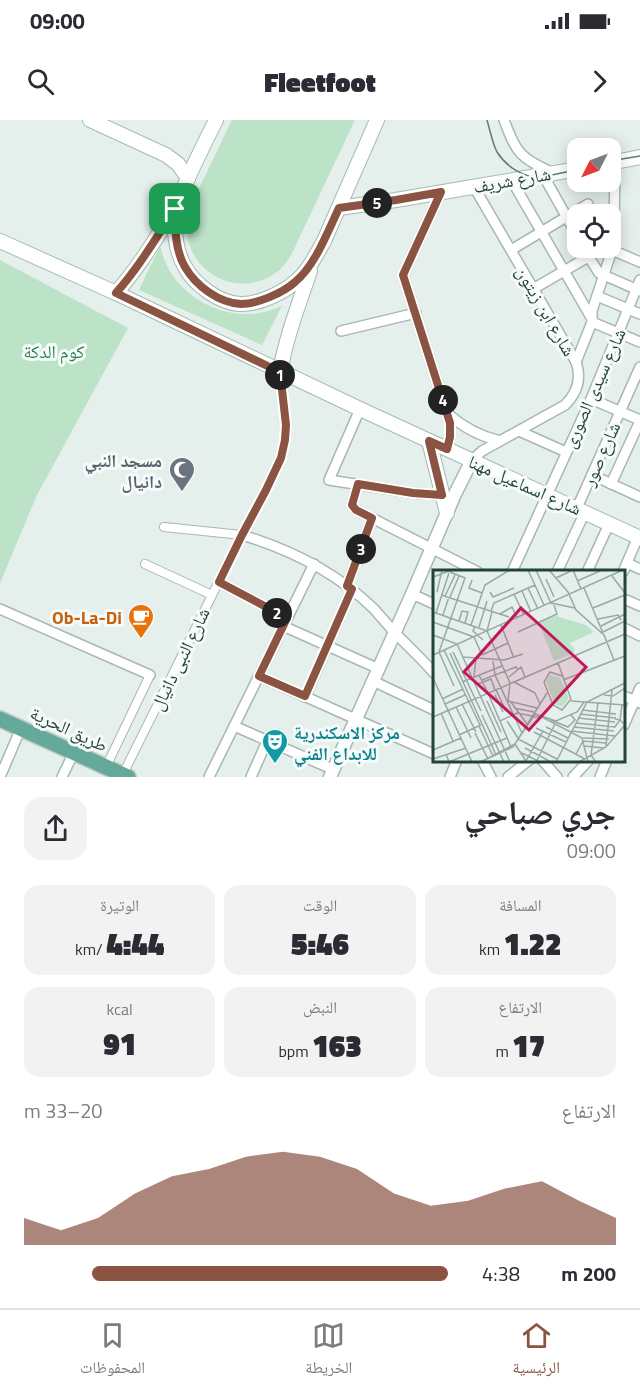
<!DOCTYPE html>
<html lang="ar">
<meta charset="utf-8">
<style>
body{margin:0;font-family:"Titillium Web","Noto Naskh Arabic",sans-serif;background:#f2f2f3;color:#2b2b33;direction:rtl;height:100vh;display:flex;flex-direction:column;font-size:22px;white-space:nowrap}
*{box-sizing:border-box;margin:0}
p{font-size:20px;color:#7c7c81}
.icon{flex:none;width:33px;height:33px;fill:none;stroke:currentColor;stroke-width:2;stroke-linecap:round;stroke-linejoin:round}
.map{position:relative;height:657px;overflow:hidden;direction:ltr}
.drawer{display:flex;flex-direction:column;background:#fff;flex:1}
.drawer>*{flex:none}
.needle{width:39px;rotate:228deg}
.tools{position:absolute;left:567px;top:18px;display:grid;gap:12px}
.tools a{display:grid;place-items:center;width:54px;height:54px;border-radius:12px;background:#fff;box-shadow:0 3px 15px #0003;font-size:30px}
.pin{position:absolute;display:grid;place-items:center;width:51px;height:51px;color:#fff;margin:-26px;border-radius:12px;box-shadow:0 3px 9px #0006}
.km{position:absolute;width:30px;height:30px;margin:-15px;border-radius:50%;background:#222;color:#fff;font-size:16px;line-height:30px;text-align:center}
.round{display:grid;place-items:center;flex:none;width:63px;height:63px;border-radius:18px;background:#f2f2f3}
.headline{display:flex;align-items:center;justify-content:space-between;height:102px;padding:0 24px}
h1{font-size:33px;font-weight:800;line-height:45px}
.stats{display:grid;grid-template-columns:repeat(3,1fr);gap:9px;height:102px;padding:6px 24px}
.stats div{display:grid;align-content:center;border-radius:15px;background:#f2f2f3;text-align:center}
.stats b{font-size:30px;font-weight:800}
.stats small{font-size:16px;font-weight:400}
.stats p{font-size:16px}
.chart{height:168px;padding:12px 24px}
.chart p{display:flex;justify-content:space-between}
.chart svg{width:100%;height:108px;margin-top:6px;fill:#8a5342;opacity:.7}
ul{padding:0 24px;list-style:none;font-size:20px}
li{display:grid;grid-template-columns:96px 72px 1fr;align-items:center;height:45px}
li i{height:15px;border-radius:8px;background:#8a5342}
.status{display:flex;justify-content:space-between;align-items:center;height:42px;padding:0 30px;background:#fff;direction:ltr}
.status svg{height:16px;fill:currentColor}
header{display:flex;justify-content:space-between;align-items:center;height:78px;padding:0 24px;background:#fff;font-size:27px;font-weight:800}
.tabs{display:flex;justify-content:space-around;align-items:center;height:84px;border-top:2px solid #e1e1e2;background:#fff;font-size:16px;color:#7c7c81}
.tabs a{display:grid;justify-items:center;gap:3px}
.tabs .on{color:#8a5342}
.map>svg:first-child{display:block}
.green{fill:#bce2c8}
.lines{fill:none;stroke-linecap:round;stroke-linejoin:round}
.pedestrian-casing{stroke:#a7b8b3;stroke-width:10}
.minor-casing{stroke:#a7b8b3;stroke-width:12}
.tertiary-casing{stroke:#a7b8b3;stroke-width:15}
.secondary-casing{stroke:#a2bcb4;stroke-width:16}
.primary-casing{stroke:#c1cac8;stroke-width:18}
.pedestrian{stroke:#fff;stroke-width:8}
.minor{stroke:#fff;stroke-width:9}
.tertiary{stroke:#fff;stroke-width:12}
.secondary{stroke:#fff;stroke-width:14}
.primary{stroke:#65a99a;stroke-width:15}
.tram{stroke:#5c7f77;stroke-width:1.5}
.route-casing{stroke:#fff;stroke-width:12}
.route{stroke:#8a5342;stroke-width:8}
.labels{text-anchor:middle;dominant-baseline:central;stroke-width:6;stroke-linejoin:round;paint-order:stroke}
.street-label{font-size:18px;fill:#22433c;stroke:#f6fbf9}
.park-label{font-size:18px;fill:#277f4d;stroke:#f6fbf9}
.worship-label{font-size:18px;font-weight:bold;fill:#5b616d;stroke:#f6fbf9;text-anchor:end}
.food-label{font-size:18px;font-weight:bold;fill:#c56008;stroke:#f6fbf9;text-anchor:end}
.culture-label{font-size:18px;font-weight:bold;fill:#0d838f;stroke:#f6fbf9;text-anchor:start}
.inset-road{fill:none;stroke:#97aaa5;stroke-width:1.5}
.view{fill:#c2185b;fill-opacity:0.15;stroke:#c2185b;stroke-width:3}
.inset-edge{fill:none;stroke:#22433c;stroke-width:3}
</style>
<div class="status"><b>09:00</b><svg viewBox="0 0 49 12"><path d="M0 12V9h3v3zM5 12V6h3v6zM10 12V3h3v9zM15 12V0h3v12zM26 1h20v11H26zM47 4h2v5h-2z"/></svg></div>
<header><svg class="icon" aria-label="forward" viewBox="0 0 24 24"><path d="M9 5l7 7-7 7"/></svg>Fleetfoot<svg class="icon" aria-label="search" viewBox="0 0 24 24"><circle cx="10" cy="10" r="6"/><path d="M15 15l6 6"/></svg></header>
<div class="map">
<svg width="640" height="657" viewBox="0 0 640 657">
<rect width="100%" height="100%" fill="#e5efeb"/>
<!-- green -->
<g class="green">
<path d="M232 0H355L294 129C289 139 284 148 274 154 238 178 189 154 187 110 185 91 198 71 206 54 215 36 223 18 232 0Z"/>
<path d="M160 126C163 136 166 147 173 156 193 184 230 200 264 192 270 191 276 188 282 186L262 225 139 170Z"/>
<polygon points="0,140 128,208 37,375 0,463"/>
</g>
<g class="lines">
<defs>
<g id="pedestrian">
<polyline points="164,407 242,415"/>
<polyline points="145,444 212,475"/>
<polyline points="106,647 150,555"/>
<polyline points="122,656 242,415 266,370 281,338 285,320 286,305 280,252"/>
</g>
<g id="minor">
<path d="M504 0C517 35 520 37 553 53"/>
<polyline points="543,55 578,117"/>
<polyline points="512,61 592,199"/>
<polyline points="441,72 403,155 450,303 450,317 447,329"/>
<polyline points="583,128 599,153 640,171"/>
<polyline points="511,130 588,84"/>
<polyline points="612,130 640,142"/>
<polyline points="533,169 588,137"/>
<polyline points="597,176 640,194"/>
<polyline points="592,202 640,222"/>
<polyline points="341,211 416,193"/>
<polyline points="576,242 592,202 592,191 612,130 614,113 615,42"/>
<polyline points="591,279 640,300"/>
<polyline points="360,289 329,360 413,373 442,375"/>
<path d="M448 294C464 308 479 316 500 321"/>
<polyline points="519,311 566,332"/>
<path d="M472 340 482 331 565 285C577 273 582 259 576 242L474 67"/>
<polyline points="592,355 640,377"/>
<polyline points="358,364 352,385 356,390 478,452"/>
<polyline points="611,364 640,301"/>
<polyline points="577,388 640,247"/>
<path d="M242 415C292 430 336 452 374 489 381 497 388 505 395 513 408 526 422 539 434 553"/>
<polyline points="627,443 640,449"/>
<polyline points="512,452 591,279 640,160"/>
<polyline points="557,452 585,392"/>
<polyline points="587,452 609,404"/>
<polyline points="623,452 638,417"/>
<polyline points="219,462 287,498"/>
<polyline points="347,466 372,398"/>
<polyline points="412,474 434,484"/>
<polyline points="624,479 640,486"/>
<polyline points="0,489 150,555"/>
<polyline points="283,506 379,549"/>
<polyline points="624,508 640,516"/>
<polyline points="259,556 434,634"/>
<polyline points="373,561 434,590"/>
<polyline points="624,576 640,583"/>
<polyline points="305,577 352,469"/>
<polyline points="624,605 640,568"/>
<polyline points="234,606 334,650"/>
<polyline points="482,640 491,657"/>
<polyline points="542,640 557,657"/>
<polyline points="0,657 21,608"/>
<polyline points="62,657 74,632"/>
<polyline points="209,657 314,444"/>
<polyline points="251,657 267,621"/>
<polyline points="450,657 457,640"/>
<polyline points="508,657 529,640"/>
<polyline points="573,657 589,640"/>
<polyline points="600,657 607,640"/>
</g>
<polyline id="tertiary" points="330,657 412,474 455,374 472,340"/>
<g id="secondary">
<polyline points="90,0 166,35 178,44 188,58"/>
<path d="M216 0C205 22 194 44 184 67 181 75 176 84 175 93 174 110 176 132 185 147 195 165 219 183 240 184 257 185 283 173 295 162 308 152 316 135 324 121L377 0"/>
<polyline points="610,43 640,37"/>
<polyline points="339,88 396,80 578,49"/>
<polyline points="0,121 116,173 360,289 640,418"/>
<path d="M116 173C139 147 156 118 175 89"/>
<path d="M280 252C286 217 299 184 310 151"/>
<polyline points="429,321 447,393"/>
</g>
<polyline id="primary" points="0,599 128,657"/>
</defs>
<!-- pedestrian casing -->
<use href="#pedestrian" class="pedestrian-casing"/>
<!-- minor casing -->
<use href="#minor" class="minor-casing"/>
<!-- tertiary casing -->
<use href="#tertiary" class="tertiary-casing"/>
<!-- secondary casing -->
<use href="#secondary" class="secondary-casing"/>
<!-- primary casing -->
<use href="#primary" class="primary-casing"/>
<!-- pedestrian -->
<use href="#pedestrian" class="pedestrian"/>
<!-- minor -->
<use href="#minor" class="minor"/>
<!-- tertiary -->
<use href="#tertiary" class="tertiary"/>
<!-- secondary -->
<use href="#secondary" class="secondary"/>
<!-- primary -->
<use href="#primary" class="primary"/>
<!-- tram -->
<g class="tram">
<path d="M487 0C490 10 492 22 497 32 506 46 523 58 540 57 553 55 565 52 578 50"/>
<polyline points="610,41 640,36"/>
</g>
</g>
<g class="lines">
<defs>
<path id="route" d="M441 72 403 155 450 303V317L447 329 429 321 442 375 413 373 358 364 352 385 356 390 372 398 347 466 352 469 305 576 259 556 287 498 219 462 242 415 266 370 281 338 285 320 286 305 280 252 116 173C139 147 156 118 175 89 175 108 175 130 185 147 196 166 219 183 241 184 257 184 283 173 295 162 315 146 328 111 339 88L396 80Z"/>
</defs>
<!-- route casing -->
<use href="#route" class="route-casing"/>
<!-- route -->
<use href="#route" class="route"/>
</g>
<!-- icons -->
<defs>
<symbol id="mosque-pin" viewBox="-11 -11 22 30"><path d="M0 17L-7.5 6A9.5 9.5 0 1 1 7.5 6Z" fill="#6b7280" stroke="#f6fbf9"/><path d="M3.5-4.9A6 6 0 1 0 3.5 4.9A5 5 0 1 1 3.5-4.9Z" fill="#fff"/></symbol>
<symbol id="cafe-pin" viewBox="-11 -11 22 30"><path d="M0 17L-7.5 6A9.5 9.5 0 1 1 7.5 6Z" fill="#e8710a" stroke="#f6fbf9"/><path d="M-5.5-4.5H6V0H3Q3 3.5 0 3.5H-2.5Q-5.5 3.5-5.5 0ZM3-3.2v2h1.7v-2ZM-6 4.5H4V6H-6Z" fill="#fff"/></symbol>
<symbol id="theatre-pin" viewBox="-11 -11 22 30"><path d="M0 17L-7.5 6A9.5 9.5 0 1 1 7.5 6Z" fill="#0f9aa8" stroke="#f6fbf9"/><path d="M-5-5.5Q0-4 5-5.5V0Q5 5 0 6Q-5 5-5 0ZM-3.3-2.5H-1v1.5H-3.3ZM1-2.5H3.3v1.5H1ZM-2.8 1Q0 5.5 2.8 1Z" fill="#fff"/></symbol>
</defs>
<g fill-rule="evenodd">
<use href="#mosque-pin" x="167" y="335" width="30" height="40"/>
<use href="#cafe-pin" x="126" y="482" width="30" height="40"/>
<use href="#theatre-pin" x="260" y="607" width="30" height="40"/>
</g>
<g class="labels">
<!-- street labels -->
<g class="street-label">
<text transform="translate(512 60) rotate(-10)">شارع شريف</text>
<text transform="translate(546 191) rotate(60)">شارع ابن زيتون</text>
<text transform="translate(594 268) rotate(-66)">شارع سيدى الصورى</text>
<text transform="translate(601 334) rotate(-66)">شارع صور</text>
<text transform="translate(525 365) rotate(24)">شارع اسماعيل مهنا</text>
<text transform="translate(180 539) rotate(-64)">شارع النبى دانيال</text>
<text transform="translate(69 609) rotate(25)">طريق الحرية</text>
</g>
<!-- park labels -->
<g class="park-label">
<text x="54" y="231">كوم الدكة</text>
</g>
<!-- worship labels -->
<g class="worship-label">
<text x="162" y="340">مسجد النبي<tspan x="162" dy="21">دانيال</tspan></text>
</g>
<!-- food labels -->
<g class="food-label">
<text x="122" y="497">Ob-La-Di</text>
</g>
<!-- culture labels -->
<g class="culture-label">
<text x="294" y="612">مركز الاسكندرية<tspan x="294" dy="21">للابداع الفني</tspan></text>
</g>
</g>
<!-- overview -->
<g transform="translate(433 450)">
<rect width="192" height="192" fill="#e5efeb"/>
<path d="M123 46 153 55 161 62 137 73 142 80 139 84 121 91 106 53ZM117 105 127 108 136 128 129 137 122 134 113 112Z" fill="#bce2c8"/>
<path class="inset-road" d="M95 0 111 35M103 0 118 33 142 38M116 0 135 22 143 40 171 65 181 90M140 0 148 19M17 2 32 8 6 82 21 116M179 6 192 23M0 7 19 0M123 8 140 0M113 9 121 27M39 10 36 18 49 23M144 11 167 1M95 18 105 39M151 18 170 63M89 21 98 42M4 22 9 0M57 22 60 27 81 18M81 24 91 45M8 25 76 47M12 26 22 5M17 27 26 6M160 38 192 25M58 41 61 33 102 15M0 42 54 61M3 43 16 3M67 44 79 37 84 48M10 45 16 27M165 49 185 45 188 50M26 51 29 41 35 42 32 53M0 52 41 67M38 55 52 15 77 0M68 55 81 88M42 56 40 61 50 70M168 56 192 44M46 57 54 31M54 61 77 113 75 131 104 138M54 61 59 42M85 62 124 44 121 35M170 62 192 51M0 65 24 74 77 192M41 67 49 85M11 80 47 155M20 82 48 141M17 83 63 185M0 85 190 0M49 85 75 73M30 87 71 90 90 84M60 91 62 105 89 163M125 93 138 129 129 140 120 135 111 112 117 102 129 106M46 105 55 123M41 107 43 87M76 107 88 97 92 107M0 108 39 192M49 110 83 97 85 100M130 110 192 86M29 112 69 96M81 112 102 123 107 134M42 115 58 109 62 120M63 120 73 141M55 123 78 177M62 125 70 142M171 125 180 126 192 118M9 129 30 119M54 131 68 162M138 131 192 135M78 132 94 154M12 134 32 125M29 134 43 162M189 135 187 150 192 155M23 137 38 168M81 138 101 142M149 140 183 144M8 143 20 171M147 144 183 148M49 145 71 192M0 147 192 64M99 147H109L149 168 155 192M145 148 182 152M118 150 135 157 142 150 138 145M67 151 84 143 99 146M74 151 85 168M143 153 182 157 187 150 182 149M46 156 60 186M113 157 135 168M141 157 181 161M103 158 133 172M138 161 182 166M101 162 152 189M42 163 55 189M26 165 48 155M150 168 176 169M85 169 124 189M82 174 93 191M151 176 171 178M173 176 179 120M92 178 118 192M0 180 28 168M89 183 107 192M13 184 16 192 74 168M143 184 150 171 173 173M0 189 33 178M93 191 110 161M47 192 80 177 102 144 123 151 144 142 151 132 192 135M48 192 82 174 114 123M103 192 122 154M123 192 154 132 192 113M146 192 173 177 192 155M163 192 158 185 165 133"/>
<path class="view" d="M88 38 153 97 96 160 31 102Z"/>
<rect width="192" height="192" class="inset-edge"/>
</g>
</svg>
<div class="tools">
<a><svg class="needle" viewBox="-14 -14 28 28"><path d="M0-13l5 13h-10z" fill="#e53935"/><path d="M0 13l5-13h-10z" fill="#7c7c81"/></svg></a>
<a><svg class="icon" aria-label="locate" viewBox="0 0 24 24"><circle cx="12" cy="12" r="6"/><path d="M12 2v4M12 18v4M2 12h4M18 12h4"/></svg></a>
</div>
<div class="pin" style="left:175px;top:89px;background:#1e9e55"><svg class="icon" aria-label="arrive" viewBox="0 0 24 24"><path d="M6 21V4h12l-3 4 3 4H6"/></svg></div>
<b class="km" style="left:280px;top:255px">1</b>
<b class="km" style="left:277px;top:493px">2</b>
<b class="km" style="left:361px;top:429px">3</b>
<b class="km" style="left:443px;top:280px">4</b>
<b class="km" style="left:377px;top:83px">5</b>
</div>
<section class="drawer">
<div class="headline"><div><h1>جري صباحي</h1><p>09:00</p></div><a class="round"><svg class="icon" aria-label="share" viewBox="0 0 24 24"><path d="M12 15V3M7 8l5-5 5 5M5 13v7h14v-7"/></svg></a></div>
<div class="stats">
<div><p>المسافة</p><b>1.22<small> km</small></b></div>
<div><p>الوقت</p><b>5:46</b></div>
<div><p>الوتيرة</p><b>4:44<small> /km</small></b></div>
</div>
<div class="stats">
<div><p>الارتفاع</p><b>17<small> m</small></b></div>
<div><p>النبض</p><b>163<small> bpm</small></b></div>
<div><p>kcal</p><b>91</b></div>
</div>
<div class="chart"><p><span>الارتفاع</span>20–33 m</p>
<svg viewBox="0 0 160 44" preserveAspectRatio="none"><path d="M0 44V33L10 38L20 33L30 23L40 16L50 13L60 8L70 6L80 8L90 13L100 23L110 28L120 26L130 21L140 18L150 26L160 33V44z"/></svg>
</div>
<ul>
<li><b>200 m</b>4:38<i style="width:84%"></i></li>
</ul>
</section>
<nav class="tabs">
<a class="on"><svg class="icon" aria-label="home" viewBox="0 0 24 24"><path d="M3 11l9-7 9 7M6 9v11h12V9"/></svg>الرئيسية</a>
<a><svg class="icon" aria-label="map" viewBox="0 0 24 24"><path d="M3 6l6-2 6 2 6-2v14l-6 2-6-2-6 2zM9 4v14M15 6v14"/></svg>الخريطة</a>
<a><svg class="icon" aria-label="saved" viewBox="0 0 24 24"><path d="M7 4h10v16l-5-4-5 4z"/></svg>المحفوظات</a>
</nav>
